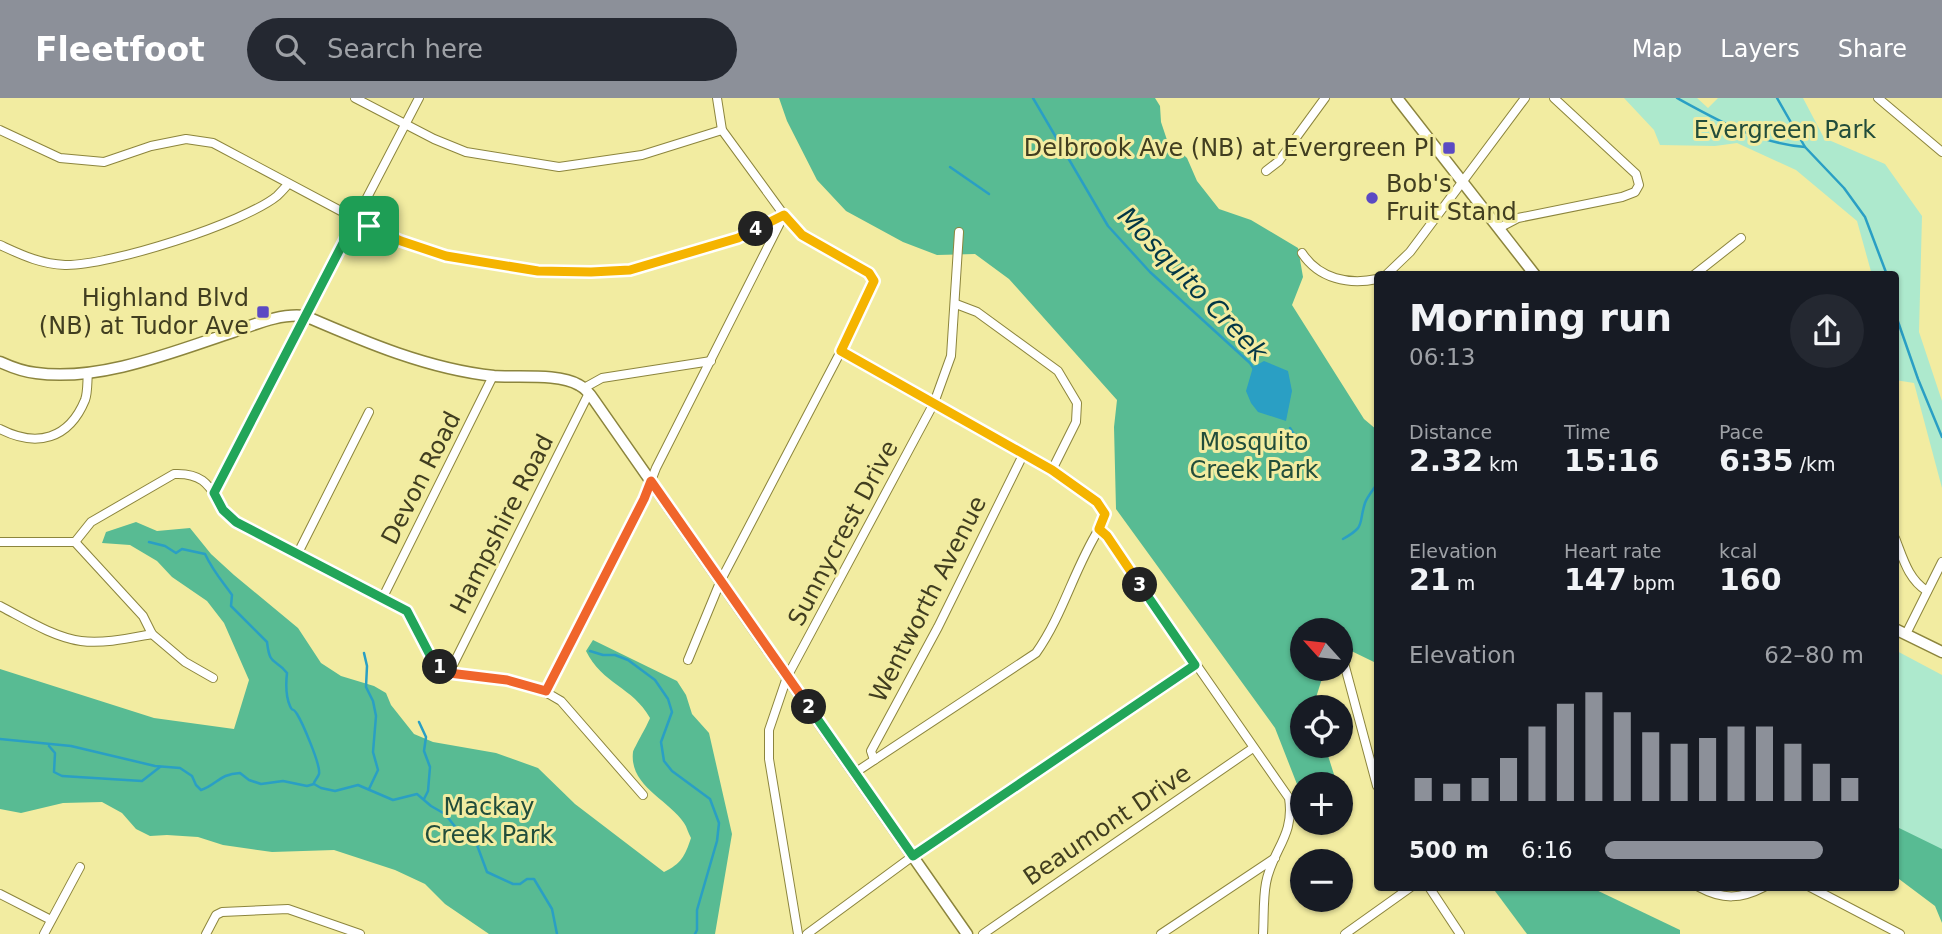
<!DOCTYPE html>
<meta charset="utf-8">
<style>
body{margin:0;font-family:"DejaVu Sans",sans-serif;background:#242831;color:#f1f3f6;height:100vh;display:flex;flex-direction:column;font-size:26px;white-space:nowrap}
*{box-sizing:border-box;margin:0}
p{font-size:23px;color:#9ea1a6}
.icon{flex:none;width:38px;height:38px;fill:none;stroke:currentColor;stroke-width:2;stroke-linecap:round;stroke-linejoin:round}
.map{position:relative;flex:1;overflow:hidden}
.drawer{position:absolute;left:1374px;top:173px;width:525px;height:620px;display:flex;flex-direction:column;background:#171b24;border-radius:7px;box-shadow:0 2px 5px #0004}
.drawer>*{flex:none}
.needle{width:46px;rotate:297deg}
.tools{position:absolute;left:1290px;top:520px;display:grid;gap:14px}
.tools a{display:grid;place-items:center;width:63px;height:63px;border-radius:50%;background:#171b24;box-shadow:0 2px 5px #0004;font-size:35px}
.pin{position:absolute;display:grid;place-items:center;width:60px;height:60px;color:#fff;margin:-30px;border-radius:14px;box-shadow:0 4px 10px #0006}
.km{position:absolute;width:35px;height:35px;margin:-18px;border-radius:50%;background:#222;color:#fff;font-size:19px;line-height:35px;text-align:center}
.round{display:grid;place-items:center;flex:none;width:74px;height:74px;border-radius:37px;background:#242831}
.headline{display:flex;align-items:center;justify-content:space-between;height:119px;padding:0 35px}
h1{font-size:38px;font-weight:700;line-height:52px}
.figures{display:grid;grid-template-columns:repeat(3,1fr);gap:10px;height:119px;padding:7px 35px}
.figures div{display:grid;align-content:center}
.figures b{font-size:30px;font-weight:700}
.figures small{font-size:19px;font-weight:400}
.figures p{font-size:19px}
.chart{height:196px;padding:14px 35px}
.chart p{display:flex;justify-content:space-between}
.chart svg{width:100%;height:126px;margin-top:7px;stroke:#8c9099;stroke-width:6}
ul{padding:0 35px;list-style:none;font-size:23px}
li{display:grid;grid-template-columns:112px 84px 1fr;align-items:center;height:52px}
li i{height:18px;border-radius:9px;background:#8c9099}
header{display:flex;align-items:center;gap:42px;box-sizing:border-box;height:98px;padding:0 35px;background:#8c9099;color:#fff}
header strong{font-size:33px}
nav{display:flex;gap:38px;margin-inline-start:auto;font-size:24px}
.search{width:490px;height:63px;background:#242831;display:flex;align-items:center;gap:18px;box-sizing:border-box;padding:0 24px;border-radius:38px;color:#9ea1a6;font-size:26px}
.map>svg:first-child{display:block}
.green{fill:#ade9cd}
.forest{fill:#58bb93}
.water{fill:#2a9fc4}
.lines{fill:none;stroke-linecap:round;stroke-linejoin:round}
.stream{stroke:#2a9fc4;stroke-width:2.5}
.street-casing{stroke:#8c853d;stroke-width:10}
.secondary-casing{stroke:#8c853d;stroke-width:13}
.street{stroke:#fff;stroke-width:8}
.secondary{stroke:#fff;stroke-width:10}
.split-1-casing{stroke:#fff;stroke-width:14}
.split-2-casing{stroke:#fff;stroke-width:14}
.split-3-casing{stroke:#fff;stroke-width:14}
.split-4-casing{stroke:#fff;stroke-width:14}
.split-5-casing{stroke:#fff;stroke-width:14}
.split-1{stroke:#22a559;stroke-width:9}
.split-2{stroke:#f0652b;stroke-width:9}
.split-3{stroke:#22a559;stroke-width:9}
.split-4{stroke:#f5b400;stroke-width:9}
.split-5{stroke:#f5b400;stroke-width:9}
.poi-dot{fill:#5b4ac3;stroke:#f2eca1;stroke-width:2.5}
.labels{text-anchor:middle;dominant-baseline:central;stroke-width:6;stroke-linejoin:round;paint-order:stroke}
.park-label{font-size:24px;fill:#224d3b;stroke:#f2eca1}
.poi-label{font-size:24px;fill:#413e20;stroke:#f2eca1;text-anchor:end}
.street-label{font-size:24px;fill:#413e20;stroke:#f2eca1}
.water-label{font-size:26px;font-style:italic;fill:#033746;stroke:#f2eca1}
</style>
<header>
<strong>Fleetfoot</strong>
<div class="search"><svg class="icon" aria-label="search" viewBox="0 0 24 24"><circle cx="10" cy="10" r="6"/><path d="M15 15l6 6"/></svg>Search here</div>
<nav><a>Map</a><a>Layers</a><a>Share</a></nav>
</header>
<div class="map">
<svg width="1942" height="836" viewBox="0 0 1942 836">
<rect width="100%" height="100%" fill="#f2eca1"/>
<!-- green -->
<g class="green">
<polygon points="1624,0 1697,0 1708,10 1718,0 1803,0 1824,40 1885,66 1922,118 1919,234 1942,303 1942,390 1914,285 1895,282 1895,177 1872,177 1857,123 1796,72 1737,45 1715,48 1660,47 1654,32"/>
<polygon points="1895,552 1942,577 1942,767 1895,741"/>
</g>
<!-- forest -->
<g class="forest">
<polygon points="779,0 1155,0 1160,8 1161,24 1167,42 1187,60 1197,83 1219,111 1251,122 1298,150 1303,179 1292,207 1364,321 1377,332 1377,570 1374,564 1341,548 1340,532 1302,532 1302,570 1325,571 1313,609 1302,609 1302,648 1325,648 1337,686 1302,686 1302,699 1275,630 1116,411 1114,329 1117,302 1009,181 975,156 937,157 903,144 846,113 817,82 787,23"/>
<path d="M136 424 157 433 190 430 211 456 234 477 298 530 321 565 341 578 374 588 386 595 391 607 414 636 433 644 496 655 538 670 575 706 664 774C681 766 685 758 691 740 688 735 687 729 684 725 668 701 629 688 633 654 634 650 647 628 650 620 633 589 602 586 586 553L593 542 677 583 686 597 692 616 709 635 732 736 715 836H489L445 806 425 786 395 772 334 752 272 754 223 747 198 739 167 737 150 738 136 731 122 715 102 704 63 705 21 715 0 711V571L154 620 234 631 249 582 224 525 207 503 172 479 157 463 130 447 102 445 106 434Z"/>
<polygon points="1895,728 1942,751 1942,825 1935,808 1895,778"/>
<polygon points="1492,789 1590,789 1680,832 1680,836 1527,836"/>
</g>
<!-- water -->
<polygon class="water" points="1264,263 1288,273 1292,293 1286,323 1258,314 1251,305 1246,293 1253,269"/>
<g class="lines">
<!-- stream -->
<g class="stream">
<polyline points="1033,0 1108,128 1150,174 1250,265 1254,271"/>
<path d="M1677 0C1719 23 1757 45 1805 49"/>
<polyline points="1777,0 1805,49 1844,90 1865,119 1887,177"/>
<polyline points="950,69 989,96"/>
<polyline points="1895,215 1918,281 1942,339"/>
<polyline points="1290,330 1302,349"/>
<path d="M1343 441C1366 428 1358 427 1365 405 1367 399 1373 392 1377 386"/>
<path d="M149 444 165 448 176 455 182 451 205 456C213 473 222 483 232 497L231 508 267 544C270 569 274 559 287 575 286 584 286 599 290 608 293 615 292 608 297 616 302 624 321 667 319 676 318 679 315 682 314 685"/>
<polyline points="590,553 603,557 615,557 628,562 655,582 668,601 672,614 661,644 664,663 672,673 710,701 719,725 717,743 697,812 697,832 695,836"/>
<polyline points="364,555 367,568 366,589 373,603 376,618 373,654 378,672 369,691"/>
<polyline points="419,624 426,639 424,653 430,669 428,693 424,701"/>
<path d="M0 641 71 648 155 668 180 670 192 678 196 687 201 692C218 686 219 676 240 675L249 682 261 686 283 683 307 688 314 686 321 690 335 693 358 687 393 702 417 696 431 708 445 716 461 736 477 747 487 774 513 786H520L527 781H534L552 811 557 836"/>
<polyline points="49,648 55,655 54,674 62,678 142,683 160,669"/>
</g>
<defs>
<g id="street">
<polyline points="355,0 434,41 466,54 559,69 642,57 722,32"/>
<polyline points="1878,0 1942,54"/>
<polyline points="0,32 60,60 104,64 151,48 186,41 213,45 369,128 401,143 446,158 538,173 630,172 738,140 784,117"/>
<polyline points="1266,73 1279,63 1325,0"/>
<polyline points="1499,130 1518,120 1622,99 1635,94 1639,87 1636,76 1554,0"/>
<path d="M0 147C22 157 40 166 65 167 109 168 244 125 277 98 281 94 285 90 288 86"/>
<path d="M1302 155C1319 181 1349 187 1377 181"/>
<polyline points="1386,177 1410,154 1525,0"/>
<polyline points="1694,177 1741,140"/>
<polyline points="956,206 977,214 1058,273 1077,305 1076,324 1052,372"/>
<path d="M841 253 1052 372 1097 404 1105 416 1099 431 1107 438 1289 700C1295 738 1272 752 1266 785 1263 801 1264 820 1263 836"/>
<polyline points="584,290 602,280 711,263"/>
<path d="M0 331C37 350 69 341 85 302 88 294 87 283 88 274"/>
<polyline points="213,395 419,0"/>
<path d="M1895 440C1903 460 1908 481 1927 493"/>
<path d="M0 444H75L91 424 174 376C214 374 211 401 236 424L407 513 432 561 441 571 449 575C488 579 528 581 561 603L643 697"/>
<polyline points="75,444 143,518 152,536 185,564 213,580"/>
<polyline points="298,455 369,314"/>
<polyline points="383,499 493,278"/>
<path d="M0 508C25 521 53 539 81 543 104 546 130 540 152 536"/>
<polyline points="1906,536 1942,464"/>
<polyline points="1340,550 1377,688"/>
<polyline points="688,562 721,482 841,253 874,183 869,175 802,137 784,117 722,32 717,0"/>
<polyline points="449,575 589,295"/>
<polyline points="546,593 644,401 656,370 784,117"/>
<polyline points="874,662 871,653 938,529 1023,357"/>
<path d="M856 674 1036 555C1063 517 1074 471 1099 431"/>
<polyline points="1429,789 1460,836"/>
<path d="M1699 789C1723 802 1741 801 1764 789"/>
<polyline points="1810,789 1900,836"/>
<polyline points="0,796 51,822"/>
<polyline points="44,836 80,769"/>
<polyline points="206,836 216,817 222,814 288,811 360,836"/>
<polyline points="798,836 769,661 769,632 787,579 934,305 951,258 959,134"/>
<polyline points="807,836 913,758 1195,567"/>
<polyline points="983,836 1253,650"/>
<polyline points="1161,836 1275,760"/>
<polyline points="1345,836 1411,789"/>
</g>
<g id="secondary">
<polyline points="1397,0 1535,177"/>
<path d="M0 264C11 269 24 274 36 275 99 284 173 254 233 234 256 226 281 215 305 218 365 244 428 271 494 278 518 280 558 275 579 287 585 290 590 296 594 302L967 836"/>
<polyline points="1895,531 1942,554"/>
</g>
</defs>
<!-- street casing -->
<use href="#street" class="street-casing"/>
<!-- secondary casing -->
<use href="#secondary" class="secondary-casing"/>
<!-- street -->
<use href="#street" class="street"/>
<!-- secondary -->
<use href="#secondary" class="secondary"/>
</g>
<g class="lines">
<defs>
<polyline id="split-1" points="369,128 356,120 214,395 223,412 236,424 407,513 432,561 440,569"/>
<polyline id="split-2" points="440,569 449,575 507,582 546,593 644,401 651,383 809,609"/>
<polyline id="split-3" points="809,609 913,758 1195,567 1140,487"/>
<polyline id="split-4" points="756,131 784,117 802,137 869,175 874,183 841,253 1052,372 1097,404 1105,416 1099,431 1107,438 1140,487"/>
<polyline id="split-5" points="369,128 401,143 446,158 538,173 591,174 630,172 738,140 756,131"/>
</defs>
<!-- split-1 casing -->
<use href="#split-1" class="split-1-casing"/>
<!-- split-2 casing -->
<use href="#split-2" class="split-2-casing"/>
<!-- split-3 casing -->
<use href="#split-3" class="split-3-casing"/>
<!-- split-4 casing -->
<use href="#split-4" class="split-4-casing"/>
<!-- split-5 casing -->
<use href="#split-5" class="split-5-casing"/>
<!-- split-1 -->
<use href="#split-1" class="split-1"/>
<!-- split-2 -->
<use href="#split-2" class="split-2"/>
<!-- split-3 -->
<use href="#split-3" class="split-3"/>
<!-- split-4 -->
<use href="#split-4" class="split-4"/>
<!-- split-5 -->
<use href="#split-5" class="split-5"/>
</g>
<!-- markers -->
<g class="poi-dot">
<rect x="1442" y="43" width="14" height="14" rx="3.5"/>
<circle cx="1372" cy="100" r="7"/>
<rect x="256" y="207" width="14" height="14" rx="3.5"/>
</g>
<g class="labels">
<!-- park labels -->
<g class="park-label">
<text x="1785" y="32">Evergreen Park</text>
<text x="1254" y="344">Mosquito<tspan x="1254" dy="28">Creek Park</tspan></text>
<text x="489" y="709">Mackay<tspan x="489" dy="28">Creek Park</tspan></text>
</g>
<!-- poi labels -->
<g class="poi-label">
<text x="1435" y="50">Delbrook Ave (NB) at Evergreen Pl</text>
<text x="1386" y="86" text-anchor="start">Bob's<tspan x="1386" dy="28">Fruit Stand</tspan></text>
<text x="249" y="200">Highland Blvd<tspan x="249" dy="28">(NB) at Tudor Ave</tspan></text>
</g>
<!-- street labels -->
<g class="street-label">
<text transform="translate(421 380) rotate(-63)">Devon Road</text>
<text transform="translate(502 426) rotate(-63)">Hampshire Road</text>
<text transform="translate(843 435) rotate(-62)">Sunnycrest Drive</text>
<text transform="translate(928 501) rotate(-63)">Wentworth Avenue</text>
<text transform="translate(1107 727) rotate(-34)">Beaumont Drive</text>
</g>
<!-- water labels -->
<g class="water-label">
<text transform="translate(1193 186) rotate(46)">Mosquito Creek</text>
</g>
</g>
</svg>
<div class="tools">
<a><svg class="needle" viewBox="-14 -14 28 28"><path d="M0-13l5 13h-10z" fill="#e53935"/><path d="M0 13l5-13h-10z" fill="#9ea1a6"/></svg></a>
<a><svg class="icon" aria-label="locate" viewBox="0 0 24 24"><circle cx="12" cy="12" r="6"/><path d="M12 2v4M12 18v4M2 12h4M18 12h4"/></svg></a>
<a>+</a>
<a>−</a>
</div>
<div class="pin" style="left:369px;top:128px;background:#1e9e55"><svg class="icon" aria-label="arrive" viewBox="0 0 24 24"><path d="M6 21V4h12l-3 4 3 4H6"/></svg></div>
<b class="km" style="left:440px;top:569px">1</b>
<b class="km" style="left:809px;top:609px">2</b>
<b class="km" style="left:1140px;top:487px">3</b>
<b class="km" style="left:756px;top:131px">4</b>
<section class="drawer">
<div class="headline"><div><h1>Morning run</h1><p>06:13</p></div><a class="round"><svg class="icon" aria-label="share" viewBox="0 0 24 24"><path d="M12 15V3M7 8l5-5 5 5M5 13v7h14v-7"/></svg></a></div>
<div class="figures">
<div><p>Distance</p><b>2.32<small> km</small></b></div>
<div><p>Time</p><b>15:16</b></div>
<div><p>Pace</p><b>6:35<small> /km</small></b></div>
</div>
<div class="figures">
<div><p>Elevation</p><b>21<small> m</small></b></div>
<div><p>Heart rate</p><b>147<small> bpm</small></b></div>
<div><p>kcal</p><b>160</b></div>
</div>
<div class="chart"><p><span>Elevation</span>62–80 m</p>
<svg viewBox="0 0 160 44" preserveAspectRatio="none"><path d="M5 44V36M15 44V38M25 44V36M35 44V29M45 44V18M55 44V10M65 44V6M75 44V13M85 44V20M95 44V24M105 44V22M115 44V18M125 44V18M135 44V24M145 44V31M155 44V36"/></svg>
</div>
<ul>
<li><b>500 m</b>6:16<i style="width:84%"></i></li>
</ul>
</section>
</div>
